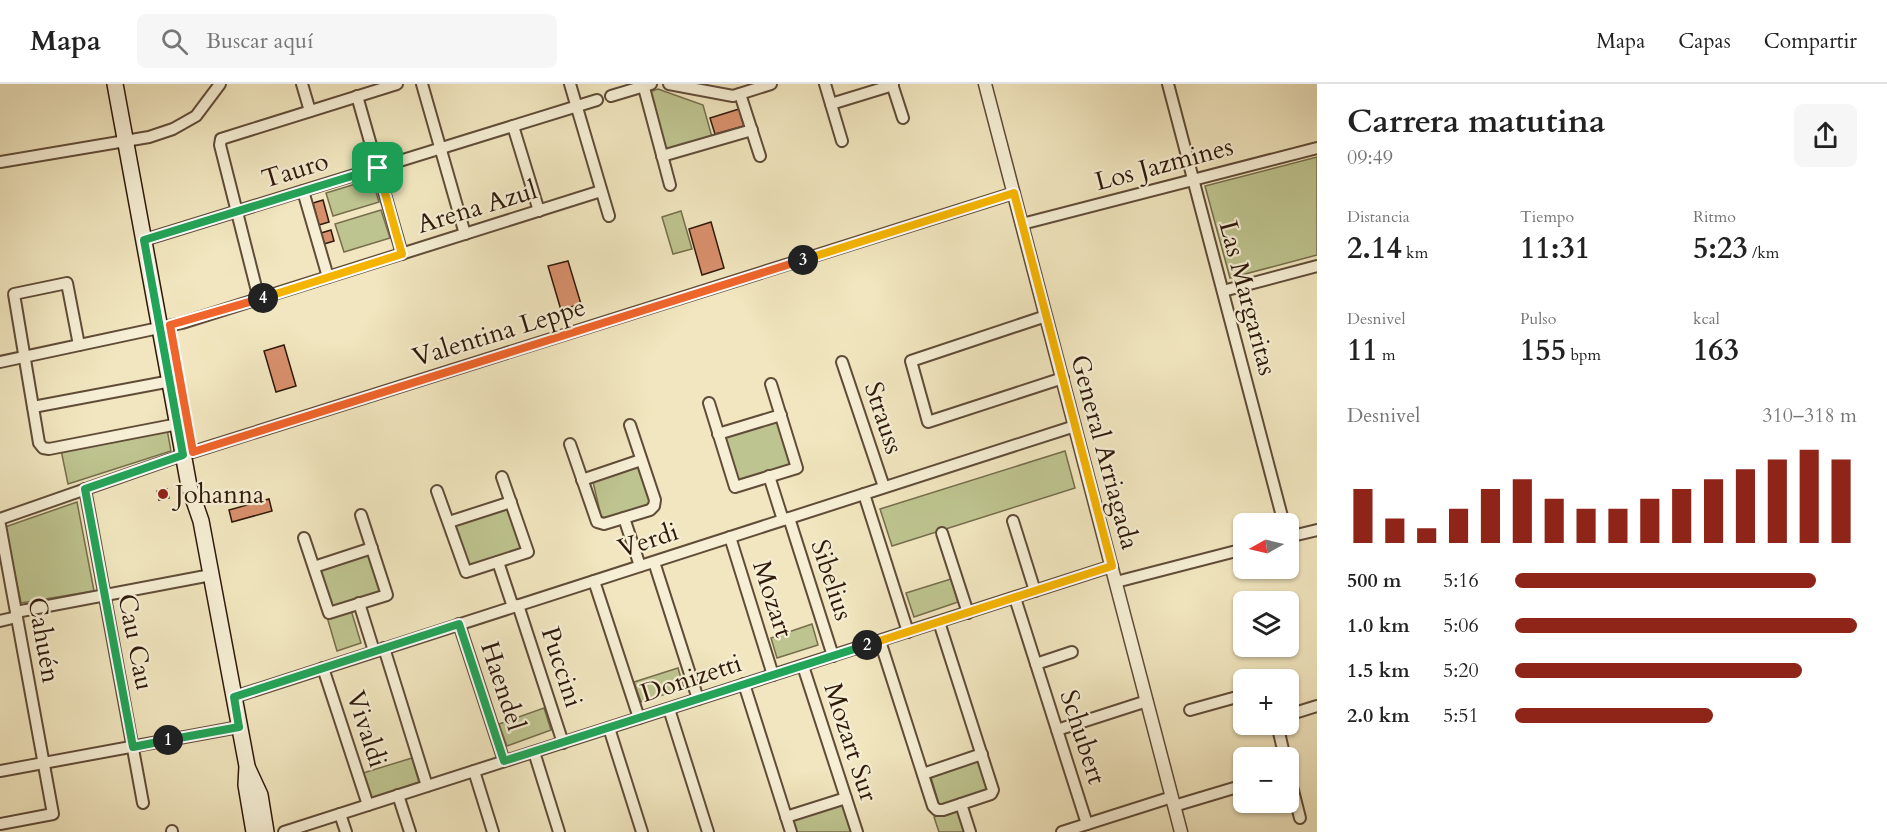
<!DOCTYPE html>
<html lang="es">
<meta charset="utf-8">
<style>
body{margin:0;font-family:Cardo,serif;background:#f6f6f6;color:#222;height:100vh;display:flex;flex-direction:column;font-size:22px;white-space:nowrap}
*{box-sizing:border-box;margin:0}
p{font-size:20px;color:#767676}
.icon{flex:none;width:33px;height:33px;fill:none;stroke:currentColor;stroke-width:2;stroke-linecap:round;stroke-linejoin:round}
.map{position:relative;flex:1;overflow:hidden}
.sheet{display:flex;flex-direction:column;background:#fff;width:570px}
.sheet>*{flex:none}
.needle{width:39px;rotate:262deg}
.tools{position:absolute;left:1233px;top:429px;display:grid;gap:12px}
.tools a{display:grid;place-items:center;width:66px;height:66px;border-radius:9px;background:#fff;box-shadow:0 2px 4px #0004;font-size:30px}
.pin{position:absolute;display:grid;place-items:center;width:51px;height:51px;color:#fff;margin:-26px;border-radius:12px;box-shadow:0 3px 9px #0006}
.km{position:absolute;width:30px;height:30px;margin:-15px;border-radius:50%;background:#222;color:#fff;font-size:16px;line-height:30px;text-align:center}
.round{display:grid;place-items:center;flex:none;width:63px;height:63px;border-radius:9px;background:#f6f6f6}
.head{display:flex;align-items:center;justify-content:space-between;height:102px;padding:0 30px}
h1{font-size:33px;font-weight:800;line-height:45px}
.figures{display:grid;grid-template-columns:repeat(3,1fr);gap:9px;height:102px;padding:6px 30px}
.figures div{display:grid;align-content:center}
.figures b{font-size:30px;font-weight:800}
.figures small{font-size:16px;font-weight:400}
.figures p{font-size:16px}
.chart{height:168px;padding:12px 30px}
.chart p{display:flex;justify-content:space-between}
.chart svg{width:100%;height:108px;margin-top:6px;stroke:#8f2418;stroke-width:6}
ul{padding:0 30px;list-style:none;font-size:20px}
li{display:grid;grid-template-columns:96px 72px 1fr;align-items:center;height:45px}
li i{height:15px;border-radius:8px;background:#8f2418}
header{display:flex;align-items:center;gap:36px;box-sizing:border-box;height:84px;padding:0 30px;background:#fff;border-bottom:2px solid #e0e0e0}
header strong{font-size:28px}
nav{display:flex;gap:33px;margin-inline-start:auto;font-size:21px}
.search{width:420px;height:54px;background:#f6f6f6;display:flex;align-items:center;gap:15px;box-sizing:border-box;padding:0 21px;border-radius:9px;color:#767676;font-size:22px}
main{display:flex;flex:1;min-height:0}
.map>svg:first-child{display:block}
.green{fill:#bec48f;stroke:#766e4d;stroke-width:1.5}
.building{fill:#d8906c;stroke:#2f190b;stroke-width:1.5}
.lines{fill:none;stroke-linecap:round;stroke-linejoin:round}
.minor-casing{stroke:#604c38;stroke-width:14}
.tertiary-casing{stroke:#604c38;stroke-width:15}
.secondary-casing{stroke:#2f190b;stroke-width:18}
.minor{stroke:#f6efd5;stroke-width:10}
.tertiary{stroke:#f6efd5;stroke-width:12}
.secondary{stroke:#f6efd5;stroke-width:15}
.split-1-casing{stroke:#fff;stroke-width:12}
.split-2-casing{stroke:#fff;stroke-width:12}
.split-3-casing{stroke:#fff;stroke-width:12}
.split-4-casing{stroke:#fff;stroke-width:12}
.split-5-casing{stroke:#fff;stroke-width:12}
.split-1{stroke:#22a559;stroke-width:8}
.split-2{stroke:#22a559;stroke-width:8}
.split-3{stroke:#f5b400;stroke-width:8}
.split-4{stroke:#f0652b;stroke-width:8}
.split-5{stroke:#f5b400;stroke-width:8}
.poi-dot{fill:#8f2418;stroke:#f6efd5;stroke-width:2}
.labels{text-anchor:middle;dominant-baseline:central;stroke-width:4.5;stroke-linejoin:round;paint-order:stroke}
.street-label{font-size:26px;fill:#2f190b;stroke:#f6efd5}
.poi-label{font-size:26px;fill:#2f190b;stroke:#f6efd5;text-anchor:start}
</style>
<header>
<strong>Mapa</strong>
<div class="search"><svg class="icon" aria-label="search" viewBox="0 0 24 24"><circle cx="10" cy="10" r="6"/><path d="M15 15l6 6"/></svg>Buscar aquí</div>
<nav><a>Mapa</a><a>Capas</a><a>Compartir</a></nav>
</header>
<main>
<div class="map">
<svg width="1317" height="748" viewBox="0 0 1317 748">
<rect width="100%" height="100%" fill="#f1e6bf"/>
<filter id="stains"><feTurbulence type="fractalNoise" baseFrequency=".00333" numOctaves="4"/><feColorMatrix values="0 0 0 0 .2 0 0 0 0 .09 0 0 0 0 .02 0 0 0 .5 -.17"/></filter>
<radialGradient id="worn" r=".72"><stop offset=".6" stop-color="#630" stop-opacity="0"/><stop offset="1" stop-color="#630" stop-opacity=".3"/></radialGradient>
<!-- green -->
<g class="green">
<polygon points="658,5 703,21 712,53 666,66 649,8"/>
<polygon points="1317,73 1317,171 1230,194 1205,102"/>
<polygon points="372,95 379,118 333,132 326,109"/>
<polygon points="381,126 390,154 344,168 335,140"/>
<polygon points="681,127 692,165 673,170 662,133"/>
<polygon points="779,337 791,381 737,396 725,353"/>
<polygon points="167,345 171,367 68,400 61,366"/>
<polygon points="1065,367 1075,404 892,462 880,425"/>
<polygon points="635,383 638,384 651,417 648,422 607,435 601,432 593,398"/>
<polygon points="77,418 94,507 21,519 5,443"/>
<polygon points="509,423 522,465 469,483 455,440"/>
<polygon points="370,468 383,507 332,524 319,485"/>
<polygon points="951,495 958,518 914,533 906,509"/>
<polygon points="351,526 361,559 337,567 327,533"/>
<polygon points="812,540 818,561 777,574 771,554"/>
<polygon points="678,584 684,604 641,618 634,598"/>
<polygon points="544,624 551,646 507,662 499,640"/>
<polygon points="412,674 419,698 371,714 363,689"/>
<polygon points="979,675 989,707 940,724 930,690"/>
<polygon points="842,719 851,748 797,748 793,735"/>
<polygon points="958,726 966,748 939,748 934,733"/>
</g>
<!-- building -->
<g class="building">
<polygon points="739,25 744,42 715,50 710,34"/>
<polygon points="323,116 329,138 319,141 313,119"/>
<polygon points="711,138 724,184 702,191 689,145"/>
<polygon points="331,146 334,157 324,160 321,149"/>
<polygon points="568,177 581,220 561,226 548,182"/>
<polygon points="284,261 296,302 276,308 264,267"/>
<polygon points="167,405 169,414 159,416 157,407"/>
<polygon points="269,415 272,427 232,438 229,426"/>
</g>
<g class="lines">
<defs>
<g id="minor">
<polyline points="302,0 310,27"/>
<polyline points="422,0 465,150"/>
<polyline points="570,0 609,132"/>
<polyline points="643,0 670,101"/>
<polyline points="669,0 733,12 771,0"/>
<polyline points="825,0 842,57"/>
<polyline points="892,0 903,34"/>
<polyline points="1168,0 1284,440"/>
<polyline points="740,10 760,72"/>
<polyline points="357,12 402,170"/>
<polyline points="611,12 651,0"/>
<polyline points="831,20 893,1"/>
<polyline points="513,42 539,127"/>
<polyline points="662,72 752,46"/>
<polyline points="0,78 149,53 173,45 196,32 220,0"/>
<polyline points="303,107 328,193"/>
<polyline points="1022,140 1317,64"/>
<polyline points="144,156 597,16"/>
<polyline points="1223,207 1317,182"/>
<polyline points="259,215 220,61 221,55 397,0"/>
<polyline points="1046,232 911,277 928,338 1063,294"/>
<polyline points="79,261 67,199 14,210 39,359 43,364 49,365 178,340"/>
<polyline points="0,278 182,239 601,107"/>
<polyline points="842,278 884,403"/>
<polyline points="709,319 735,403 797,384 771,300"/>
<polyline points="33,323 171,297"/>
<polyline points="718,350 781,331"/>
<polyline points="570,360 597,438 604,440 650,426 654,422 655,416 630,341"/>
<polyline points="769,392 783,436"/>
<polyline points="582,396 641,376"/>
<polyline points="85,405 143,719"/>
<polyline points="437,407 466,488 528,468 502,393"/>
<polyline points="864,410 908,548"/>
<polyline points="624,434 640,482"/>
<polyline points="789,434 833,572"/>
<polyline points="0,435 183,371 1014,109"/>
<polyline points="1013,437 1035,507"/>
<polyline points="449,438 511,418"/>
<polyline points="0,441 53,730 0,740"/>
<polyline points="942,449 968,529"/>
<polyline points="730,453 773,591"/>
<polyline points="1288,453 1317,446"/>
<polyline points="304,454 329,529 387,511 361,431"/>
<polyline points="498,478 513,523"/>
<polyline points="654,478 698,615"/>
<polyline points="314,483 372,464"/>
<polyline points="594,497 639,634"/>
<polyline points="1116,498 1244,465"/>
<polyline points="1015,514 1087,740"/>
<polyline points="359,519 374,567"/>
<polyline points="518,521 563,659"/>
<polyline points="16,528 211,491"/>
<polyline points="0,537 17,533"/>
<polyline points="459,540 504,677"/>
<polyline points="880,557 933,722 937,726 943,726 991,710 993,706 939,538"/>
<polyline points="384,564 427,702"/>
<polyline points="1036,580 1072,568"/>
<polyline points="803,582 857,748"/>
<polyline points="323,584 368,721"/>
<polyline points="744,600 791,748"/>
<polyline points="234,613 1075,342"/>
<polyline points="669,625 708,748"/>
<polyline points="1190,626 1244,611"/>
<polyline points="1288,631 1317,622"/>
<polyline points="1277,640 1285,674"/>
<polyline points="609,644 642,748"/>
<polyline points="1057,646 1147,617"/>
<polyline points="534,668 559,748"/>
<polyline points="0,687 239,643"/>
<polyline points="474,687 493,748"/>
<polyline points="1288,687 1300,734"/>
<polyline points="923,690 982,670"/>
<polyline points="398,711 410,748"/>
<polyline points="961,720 970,748"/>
<polyline points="1174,722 1244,701"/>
<polyline points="340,730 346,748"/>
<polyline points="786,733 846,714"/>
<polyline points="172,747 172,748"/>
<polyline points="284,748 1112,482"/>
<polyline points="1062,748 1172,713"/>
</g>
<polyline id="tertiary" points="985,0 1181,748"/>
<g id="secondary">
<polyline points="115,0 189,402 201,437 247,682 246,701 254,748"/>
<polyline points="248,685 260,711 266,748"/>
</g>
</defs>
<!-- minor casing -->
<use href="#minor" class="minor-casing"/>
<!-- tertiary casing -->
<use href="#tertiary" class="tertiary-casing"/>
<!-- secondary casing -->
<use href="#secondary" class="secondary-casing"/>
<!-- minor -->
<use href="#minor" class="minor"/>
<!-- tertiary -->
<use href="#tertiary" class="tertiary"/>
<!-- secondary -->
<use href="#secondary" class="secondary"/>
</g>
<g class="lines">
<defs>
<polyline id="split-1" points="168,656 133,663 85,405 183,371 144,156 378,84"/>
<polyline id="split-2" points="168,656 239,643 234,613 459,540 504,677 867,561"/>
<polyline id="split-3" points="803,176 1014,109 1112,482 867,561"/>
<polyline id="split-4" points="263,214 170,241 193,368 803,176"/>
<polyline id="split-5" points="263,214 402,170 378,84"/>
</defs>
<!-- split-1 casing -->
<use href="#split-1" class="split-1-casing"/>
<!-- split-2 casing -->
<use href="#split-2" class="split-2-casing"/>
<!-- split-3 casing -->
<use href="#split-3" class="split-3-casing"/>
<!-- split-4 casing -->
<use href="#split-4" class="split-4-casing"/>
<!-- split-5 casing -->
<use href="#split-5" class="split-5-casing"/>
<!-- split-1 -->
<use href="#split-1" class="split-1"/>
<!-- split-2 -->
<use href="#split-2" class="split-2"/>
<!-- split-3 -->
<use href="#split-3" class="split-3"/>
<!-- split-4 -->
<use href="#split-4" class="split-4"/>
<!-- split-5 -->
<use href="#split-5" class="split-5"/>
</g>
<!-- markers -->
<circle class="poi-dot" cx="163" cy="410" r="6"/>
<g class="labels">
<!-- street labels -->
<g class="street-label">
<text transform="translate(1164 80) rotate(-15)">Los Jazmines</text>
<text transform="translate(295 86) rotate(-17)">Tauro</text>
<text transform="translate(477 123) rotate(-17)">Arena Azul</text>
<text transform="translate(1248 214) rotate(75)">Las Margaritas</text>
<text transform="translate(499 248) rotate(-17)">Valentina Leppe</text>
<text transform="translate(884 334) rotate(72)">Strauss</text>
<text transform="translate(1105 368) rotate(75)">General Arriagada</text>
<text transform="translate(648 456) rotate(-18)">Verdi</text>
<text transform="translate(832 496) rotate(72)">Sibelius</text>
<text transform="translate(773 515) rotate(72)">Mozart</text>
<text transform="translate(44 556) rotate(80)">Cahuén</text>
<text transform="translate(136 558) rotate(79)">Cau Cau</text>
<text transform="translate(562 583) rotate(72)">Puccini</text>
<text transform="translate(691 594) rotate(-18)">Donizetti</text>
<text transform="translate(503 602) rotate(72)">Haendel</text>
<text transform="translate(367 645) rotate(72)">Vivaldi</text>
<text transform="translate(1083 653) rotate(72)">Schubert</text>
<text transform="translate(851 658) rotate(72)">Mozart Sur</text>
</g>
<!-- poi labels -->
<g class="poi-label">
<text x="175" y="410">Johanna</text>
</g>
</g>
<rect width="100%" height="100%" filter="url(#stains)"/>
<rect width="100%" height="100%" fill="url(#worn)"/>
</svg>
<div class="tools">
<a><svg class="needle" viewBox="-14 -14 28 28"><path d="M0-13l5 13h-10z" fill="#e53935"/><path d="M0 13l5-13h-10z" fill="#767676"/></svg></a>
<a><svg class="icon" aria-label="layers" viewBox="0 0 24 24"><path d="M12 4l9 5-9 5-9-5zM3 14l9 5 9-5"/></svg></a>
<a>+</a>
<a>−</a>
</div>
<div class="pin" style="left:378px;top:84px;background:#1e9e55"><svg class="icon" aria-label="arrive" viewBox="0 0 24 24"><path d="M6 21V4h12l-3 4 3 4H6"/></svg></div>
<b class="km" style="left:168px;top:656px">1</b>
<b class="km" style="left:867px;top:561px">2</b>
<b class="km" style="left:803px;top:176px">3</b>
<b class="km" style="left:263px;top:214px">4</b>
</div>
<section class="sheet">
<div class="head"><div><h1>Carrera matutina</h1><p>09:49</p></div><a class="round"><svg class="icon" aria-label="share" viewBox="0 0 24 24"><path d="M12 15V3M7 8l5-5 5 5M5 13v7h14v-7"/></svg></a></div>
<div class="figures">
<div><p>Distancia</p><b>2.14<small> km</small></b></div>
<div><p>Tiempo</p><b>11:31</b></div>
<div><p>Ritmo</p><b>5:23<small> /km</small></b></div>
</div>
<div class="figures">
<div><p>Desnivel</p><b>11<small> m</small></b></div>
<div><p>Pulso</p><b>155<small> bpm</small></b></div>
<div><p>kcal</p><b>163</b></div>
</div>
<div class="chart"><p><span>Desnivel</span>310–318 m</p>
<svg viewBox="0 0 160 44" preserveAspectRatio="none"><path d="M5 44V22M15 44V34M25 44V38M35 44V30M45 44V22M55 44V18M65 44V26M75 44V30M85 44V30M95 44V26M105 44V22M115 44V18M125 44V14M135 44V10M145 44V6M155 44V10"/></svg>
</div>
<ul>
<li><b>500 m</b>5:16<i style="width:88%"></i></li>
<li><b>1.0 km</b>5:06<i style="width:100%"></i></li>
<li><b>1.5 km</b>5:20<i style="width:84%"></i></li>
<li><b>2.0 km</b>5:51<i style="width:58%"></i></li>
</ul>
</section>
</main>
